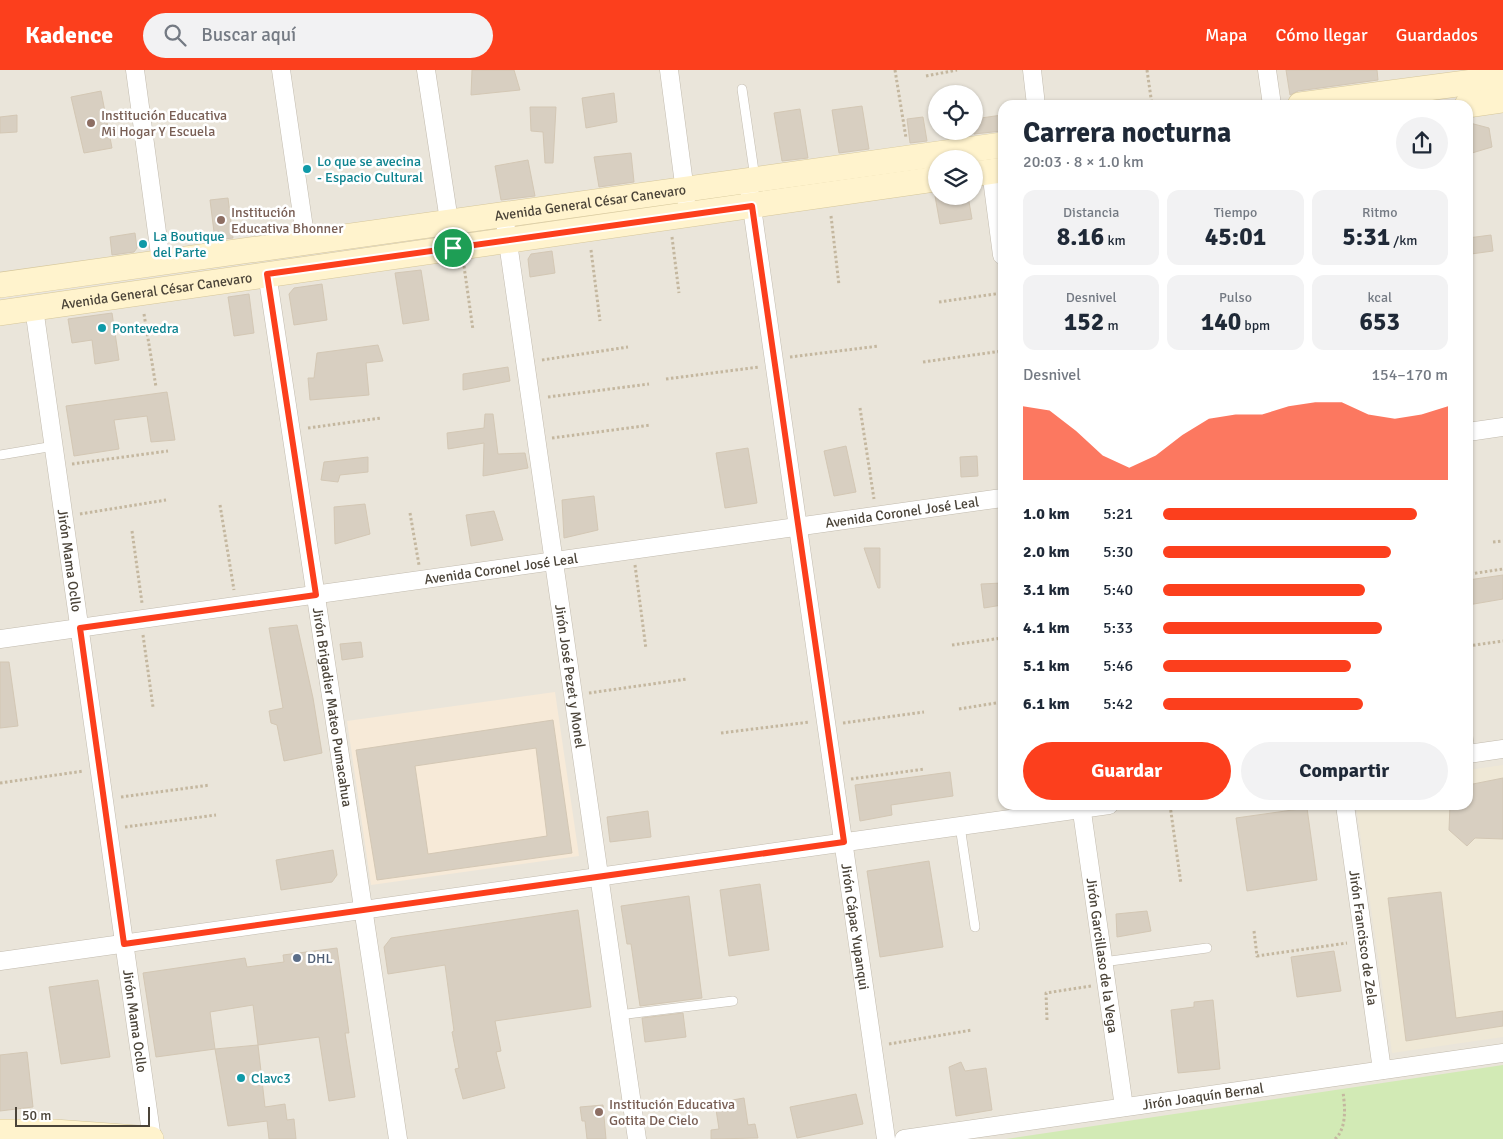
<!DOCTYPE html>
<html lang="es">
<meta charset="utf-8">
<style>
body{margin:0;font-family:Signika,sans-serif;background:#f2f2f3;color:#1f2937;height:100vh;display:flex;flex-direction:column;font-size:19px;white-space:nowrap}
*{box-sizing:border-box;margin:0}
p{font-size:16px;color:#747a83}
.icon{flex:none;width:28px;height:28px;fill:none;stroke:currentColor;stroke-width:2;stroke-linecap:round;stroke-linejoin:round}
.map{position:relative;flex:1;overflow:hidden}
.panel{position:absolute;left:998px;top:30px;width:475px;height:710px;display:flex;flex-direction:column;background:#fff;border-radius:15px;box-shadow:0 1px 4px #0004}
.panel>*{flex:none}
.fabs{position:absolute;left:928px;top:15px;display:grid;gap:10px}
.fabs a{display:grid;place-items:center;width:55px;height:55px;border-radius:50%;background:#fff;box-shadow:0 1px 4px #0004;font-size:25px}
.scale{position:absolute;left:15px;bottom:12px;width:135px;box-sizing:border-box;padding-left:5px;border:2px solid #4b4439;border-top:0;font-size:14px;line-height:18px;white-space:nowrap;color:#4b4439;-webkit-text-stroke:4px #fff;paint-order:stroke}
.pin{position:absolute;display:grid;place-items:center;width:42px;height:42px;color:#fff;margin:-21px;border:2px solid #fff;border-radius:50%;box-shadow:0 1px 5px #0007}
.round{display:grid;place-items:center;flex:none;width:52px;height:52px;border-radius:26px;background:#f2f2f3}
.overview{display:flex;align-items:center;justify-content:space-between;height:85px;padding:0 25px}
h1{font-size:28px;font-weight:700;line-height:38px}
.stats{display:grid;grid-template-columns:repeat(3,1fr);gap:8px;height:85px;padding:5px 25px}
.stats div{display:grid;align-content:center;border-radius:12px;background:#f2f2f3;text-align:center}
.stats b{font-size:25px;font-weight:700}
.stats small{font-size:14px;font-weight:400}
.stats p{font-size:14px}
.chart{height:140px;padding:10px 25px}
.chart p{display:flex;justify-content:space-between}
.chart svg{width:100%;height:90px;margin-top:5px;fill:#fc3f1d;opacity:.7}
.primary-button{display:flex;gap:10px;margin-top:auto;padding:10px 25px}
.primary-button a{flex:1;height:58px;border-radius:30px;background:#fc3f1d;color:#fff;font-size:20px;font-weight:700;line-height:58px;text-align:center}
.primary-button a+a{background:#f2f2f3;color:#1f2937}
ul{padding:0 25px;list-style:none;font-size:16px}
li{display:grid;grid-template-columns:80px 60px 1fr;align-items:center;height:38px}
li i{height:12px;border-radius:6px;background:#fc3f1d}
header{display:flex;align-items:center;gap:30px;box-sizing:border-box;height:70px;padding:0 25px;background:#fc3f1d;color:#fff}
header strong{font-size:24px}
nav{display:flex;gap:28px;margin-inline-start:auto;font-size:18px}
.search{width:350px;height:45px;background:#f2f2f3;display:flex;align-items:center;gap:12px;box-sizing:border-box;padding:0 18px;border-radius:28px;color:#747a83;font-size:19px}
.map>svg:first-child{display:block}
.residential{fill:#eae5da;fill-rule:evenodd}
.commercial{fill:#f7ead8}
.education{fill:#efe8d6}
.green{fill:#d2eab5}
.building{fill:#d8cfc1;stroke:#d3c7b4;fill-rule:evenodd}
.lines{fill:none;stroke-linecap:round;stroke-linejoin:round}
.service-casing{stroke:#c2bbae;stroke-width:10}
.minor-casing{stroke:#c2bbae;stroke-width:19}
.secondary-casing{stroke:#d6c79b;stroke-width:26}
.path{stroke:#c4b79f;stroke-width:3;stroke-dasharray:2.5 2.5;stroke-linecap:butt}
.service{stroke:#fff;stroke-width:9}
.minor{stroke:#fff;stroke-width:18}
.secondary{stroke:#fff3cd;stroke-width:25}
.route-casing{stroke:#fff;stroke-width:10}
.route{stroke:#fc3f1d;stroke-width:6}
.education-dot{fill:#8d6e63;stroke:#fff;stroke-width:2}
.culture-dot{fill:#0f9aa8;stroke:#fff;stroke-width:2}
.service-dot{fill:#5c6f8a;stroke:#fff;stroke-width:2}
.labels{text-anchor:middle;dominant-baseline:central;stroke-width:5;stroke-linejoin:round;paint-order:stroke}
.education-label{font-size:14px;fill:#785e54;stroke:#fff;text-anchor:start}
.culture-label{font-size:14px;fill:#0d838f;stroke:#fff;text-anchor:start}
.street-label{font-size:14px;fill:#4b4439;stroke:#fff}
.service-label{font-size:14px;fill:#4e5e75;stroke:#fff;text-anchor:start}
</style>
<header>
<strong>Kadence</strong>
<div class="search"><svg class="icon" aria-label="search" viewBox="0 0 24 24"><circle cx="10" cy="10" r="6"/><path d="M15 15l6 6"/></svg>Buscar aquí</div>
<nav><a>Mapa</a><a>Cómo llegar</a><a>Guardados</a></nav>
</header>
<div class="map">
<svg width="1503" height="1069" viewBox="0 0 1503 1069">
<rect width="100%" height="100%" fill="#f6f3ec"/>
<!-- residential -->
<path class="residential" d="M0 0H1503V1069H0ZM936 24H974V61H936ZM1002 35H1468V735H1002ZM936 89H974V126H936Z"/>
<!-- commercial -->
<polygon class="commercial" points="555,622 579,786 371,815 347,651"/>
<!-- education -->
<polygon class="education" points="1503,695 1503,967 1392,983 1356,735 1468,735 1468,700"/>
<!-- green -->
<polygon class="green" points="1503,995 1503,1069 1006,1069"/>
<!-- building -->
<g class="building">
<polygon points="472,0 514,0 520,20 471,25"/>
<polygon points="1286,0 1377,0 1378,10 1298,21 1290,25"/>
<polygon points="101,21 112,78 84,83 71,27"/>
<polygon points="614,23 617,52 586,58 582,28"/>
<polygon points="862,36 869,79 839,83 832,40"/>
<polygon points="530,37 556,37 553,93 545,93 543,62 531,61"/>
<polygon points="800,39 808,88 782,91 774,43"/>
<polygon points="17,45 17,62 0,63 0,47"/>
<polygon points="1002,45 1002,61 974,64 974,49"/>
<polygon points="923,47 927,71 910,73 907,49"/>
<polygon points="1470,53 1489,58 1492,77 1472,83"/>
<polygon points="631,83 634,112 599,117 594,87"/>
<polygon points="528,90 535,126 501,130 495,96"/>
<polygon points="935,126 968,126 972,149 940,154"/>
<polygon points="228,128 233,168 215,170 210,130"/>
<polygon points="135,163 137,178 134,182 112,185 110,167"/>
<polygon points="1491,165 1493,181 1471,184 1468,168"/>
<polygon points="552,181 555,203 530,207 528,189 531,184"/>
<polygon points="421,200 429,250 403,254 395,203"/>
<polygon points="322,214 327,250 294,255 289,224 294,218"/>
<polygon points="249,224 254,263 234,266 228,227"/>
<polygon points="112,243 119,290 95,294 92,270 72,273 68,249"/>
<polygon points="378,275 383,291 366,293 369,325 310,330 308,308 314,308 317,283"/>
<polygon points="508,297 510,311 463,320 463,304"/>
<polygon points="167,322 175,370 151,372 147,346 114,350 119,379 74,386 66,336"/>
<polygon points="485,344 493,344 498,384 525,383 528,398 483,406 484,373 448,379 447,363 484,358"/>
<polygon points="846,376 856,422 834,426 824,381"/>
<polygon points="748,378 757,433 725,438 716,383"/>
<polygon points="977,386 978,406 961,407 960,387"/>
<polygon points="368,387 368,402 340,405 338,412 321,410 324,392"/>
<polygon points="594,426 598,460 564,468 562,430"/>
<polygon points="365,434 370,464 335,474 334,437"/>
<polygon points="494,441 503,470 471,476 466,445"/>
<polygon points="864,478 880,478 880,518 878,518"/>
<polygon points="1503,505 1503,529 1468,535 1468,510"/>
<polygon points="1002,513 1002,535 984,538 981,514"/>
<polygon points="297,555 313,628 322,683 284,691 277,655 271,653 269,641 283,638 269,558"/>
<polygon points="361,572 363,587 342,590 340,574"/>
<polygon points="0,592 9,592 18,656 0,658"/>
<path d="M553 650 572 783 377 810 356 680ZM536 678 547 766 428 784 415 696Z"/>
<polygon points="950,702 953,726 891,735 892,745 860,751 855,715"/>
<polygon points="1503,708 1503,769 1475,768 1467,776 1449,760 1450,735 1468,735 1468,715"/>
<polygon points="1307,738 1317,810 1247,821 1236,748"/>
<polygon points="648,741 651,767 610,772 607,747"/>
<polygon points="333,780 337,805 332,812 281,820 276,790"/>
<polygon points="929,791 943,877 880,887 867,801"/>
<polygon points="760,814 769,880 729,886 720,820"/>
<polygon points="1441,822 1456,948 1503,941 1503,956 1406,971 1388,828"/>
<polygon points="689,826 702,928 640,936 631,874 627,874 621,836"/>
<polygon points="578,840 591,937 495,951 501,981 496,982 505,1018 463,1029 455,999 459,998 452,962 454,961 445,895 388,904 384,877 391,868"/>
<polygon points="1147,841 1151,861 1117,867 1116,844"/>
<polygon points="337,878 349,963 345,963 355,1027 329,1031 319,967 258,975 253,935 210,942 215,979 156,987 143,903 245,888 247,897 284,892 283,885"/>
<polygon points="1334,881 1341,921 1297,927 1291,887"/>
<polygon points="98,910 110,987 61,994 49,917"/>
<polygon points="1213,930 1220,999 1178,1003 1171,940 1194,937 1194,932"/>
<polygon points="683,943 686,967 645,972 642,948"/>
<polygon points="258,975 265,1037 285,1034 287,1050 294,1049 296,1069 269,1069 267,1051 228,1056 215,979"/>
<polygon points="27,982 33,1037 0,1041 0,985"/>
<polygon points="961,992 965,1001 986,998 992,1040 956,1046 949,997"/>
<polygon points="856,1024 863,1054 797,1068 790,1037"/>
<polygon points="744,1028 748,1055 755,1054 758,1068 711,1069 711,1060 719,1059 715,1033"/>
<polygon points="603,1035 606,1069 587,1069 585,1051 582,1051 580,1037"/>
</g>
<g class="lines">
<defs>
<g id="service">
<polyline points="742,19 755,108"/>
<polyline points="0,385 54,376"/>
<polyline points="1468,666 1470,684"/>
<polyline points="960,756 975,857"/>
<polyline points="1103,892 1207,878"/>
<polyline points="619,945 733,931"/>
</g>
<g id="minor">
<polyline points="135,0 161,192"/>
<polyline points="281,0 306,172"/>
<polyline points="426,0 453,177"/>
<polyline points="669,0 686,129"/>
<polyline points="1032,0 1036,35"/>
<polyline points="1267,0 1272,35"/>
<polyline points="991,101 1002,185"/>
<path id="s1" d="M750 124 886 1069"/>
<path id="s2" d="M504 145 637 1069"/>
<path id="s3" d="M267 203 398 1069"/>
<path id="s4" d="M34 238 152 1069"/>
<polyline points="1468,362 1503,357"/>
<path id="s5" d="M0 569 1002 428"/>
<polyline points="1468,684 1503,679"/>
<path id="s6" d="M1081 735 1124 1037"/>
<path id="s7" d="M1345 735 1382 1000"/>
<polyline points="0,891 1109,735"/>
<path id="s8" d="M904 1069 1503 983"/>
</g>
<g id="secondary">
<polyline points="1300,35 1503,8"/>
<polyline points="1467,35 1503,30"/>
<polyline points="974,104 1002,100"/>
<path id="s9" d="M0 215 1002 75"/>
<path id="s10" d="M0 243 936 109"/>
<polyline points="0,1062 54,1062 151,1069"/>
</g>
</defs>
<!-- service casing -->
<use href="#service" class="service-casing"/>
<!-- minor casing -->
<use href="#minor" class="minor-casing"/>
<!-- secondary casing -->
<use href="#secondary" class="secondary-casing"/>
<!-- path -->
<g class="path">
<polyline points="895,0 906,68"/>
<polyline points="1147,0 1152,35"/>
<polyline points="926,6 957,0"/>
<polyline points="831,146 839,215"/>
<polyline points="672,167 679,223"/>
<polyline points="591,180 600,251"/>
<polyline points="464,196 473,260"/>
<polyline points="939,232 1002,223"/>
<polyline points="144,244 156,317"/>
<polyline points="790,287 879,276"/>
<polyline points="542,290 628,277"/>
<polyline points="923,292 1002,281"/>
<polyline points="666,309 759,297"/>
<polyline points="548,327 649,314"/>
<polyline points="860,338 874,429"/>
<polyline points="308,358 381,348"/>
<polyline points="552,368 651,355"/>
<polyline points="72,394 168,381"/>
<polyline points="220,435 234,520"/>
<polyline points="410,443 419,495"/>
<polyline points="80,444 166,430"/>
<polyline points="132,461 142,533"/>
<polyline points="1493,472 1503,471"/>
<polyline points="635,495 646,579"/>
<polyline points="1470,504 1503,499"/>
<polyline points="143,565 153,637"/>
<polyline points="952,575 1002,568"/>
<polyline points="1468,576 1503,571"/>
<polyline points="589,623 687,609"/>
<polyline points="959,639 1002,632"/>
<polyline points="843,653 924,642"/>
<polyline points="721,663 810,652"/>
<polyline points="851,709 925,699"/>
<polyline points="0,713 84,701"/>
<polyline points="121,727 210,715"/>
<polyline points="1170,735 1181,814"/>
<polyline points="125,757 216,745"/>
<polyline points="1254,861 1257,886 1347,873"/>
<polyline points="1047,950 1046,923 1091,916"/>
<polyline points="889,974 972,960"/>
<path d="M1335 1069C1347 1058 1345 1037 1343 1022"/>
</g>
<!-- service -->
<use href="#service" class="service"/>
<!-- minor -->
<use href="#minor" class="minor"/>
<!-- secondary -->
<use href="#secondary" class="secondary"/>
</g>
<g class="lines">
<defs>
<polygon id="route" points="752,136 844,772 124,874 80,558 316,525 267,204"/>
</defs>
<!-- route casing -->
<use href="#route" class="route-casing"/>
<!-- route -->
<use href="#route" class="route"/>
</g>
<!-- markers -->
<g class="education-dot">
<circle cx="91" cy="53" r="5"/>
<circle cx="221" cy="150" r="5"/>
<circle cx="599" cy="1042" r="5"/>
</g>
<g class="culture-dot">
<circle cx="307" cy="99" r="5"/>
<circle cx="143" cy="174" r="5"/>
<circle cx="102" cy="258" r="5"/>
<circle cx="241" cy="1008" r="5"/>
</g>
<circle class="service-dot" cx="297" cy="888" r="5"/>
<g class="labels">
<!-- education labels -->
<g class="education-label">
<text x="101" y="45">Institución Educativa<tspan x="101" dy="16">Mi Hogar Y Escuela</tspan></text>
<text x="231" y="142">Institución<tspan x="231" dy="16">Educativa Bhonner</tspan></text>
<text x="609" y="1034">Institución Educativa<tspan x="609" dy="16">Gotita De Cielo</tspan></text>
</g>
<!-- culture labels -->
<g class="culture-label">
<text x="317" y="91">Lo que se avecina<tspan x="317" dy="16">- Espacio Cultural</tspan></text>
<text x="153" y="166">La Boutique<tspan x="153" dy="16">del Parte</tspan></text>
<text x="112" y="258">Pontevedra</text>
<text x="251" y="1008">Clavc3</text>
</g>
<!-- street labels -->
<g class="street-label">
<text stroke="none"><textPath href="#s9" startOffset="596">Avenida General César Canevaro</textPath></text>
<text stroke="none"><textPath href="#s10" startOffset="158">Avenida General César Canevaro</textPath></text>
<text stroke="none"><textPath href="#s5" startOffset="911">Avenida Coronel José Leal</textPath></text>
<text stroke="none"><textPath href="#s4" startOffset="255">Jirón Mama Ocllo</textPath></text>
<text stroke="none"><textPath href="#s5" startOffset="506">Avenida Coronel José Leal</textPath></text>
<text stroke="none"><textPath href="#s2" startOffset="466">Jirón José Pezet y Monel</textPath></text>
<text stroke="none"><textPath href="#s3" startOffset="439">Jirón Brigadier Mateo Pumacahua</textPath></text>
<text stroke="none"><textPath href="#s1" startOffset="740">Jirón Cápac Yupanqui</textPath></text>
<text stroke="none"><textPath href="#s7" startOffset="134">Jirón Francisco de Zela</textPath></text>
<text stroke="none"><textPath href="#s6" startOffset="152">Jirón Garcillaso de la Vega</textPath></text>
<text stroke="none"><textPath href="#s4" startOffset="720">Jirón Mama Ocllo</textPath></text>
<text stroke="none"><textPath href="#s8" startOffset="302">Jirón Joaquín Bernal</textPath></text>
</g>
<!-- service labels -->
<g class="service-label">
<text x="307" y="888">DHL</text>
</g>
</g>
</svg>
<div class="fabs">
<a><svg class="icon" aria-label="locate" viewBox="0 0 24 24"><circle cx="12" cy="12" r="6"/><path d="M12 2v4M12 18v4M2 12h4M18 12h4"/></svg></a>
<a><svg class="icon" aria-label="layers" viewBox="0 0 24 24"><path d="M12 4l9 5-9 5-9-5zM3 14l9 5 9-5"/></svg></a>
</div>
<div class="scale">50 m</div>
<div class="pin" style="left:453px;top:178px;background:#1e9e55"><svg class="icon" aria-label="arrive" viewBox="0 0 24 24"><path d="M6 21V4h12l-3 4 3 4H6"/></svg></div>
<section class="panel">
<div class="overview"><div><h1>Carrera nocturna</h1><p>20:03 · 8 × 1.0 km</p></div><a class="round"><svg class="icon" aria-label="share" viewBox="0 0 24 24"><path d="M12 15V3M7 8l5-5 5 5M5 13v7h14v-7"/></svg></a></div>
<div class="stats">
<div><p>Distancia</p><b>8.16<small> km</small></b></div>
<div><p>Tiempo</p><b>45:01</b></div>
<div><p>Ritmo</p><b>5:31<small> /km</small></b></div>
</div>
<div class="stats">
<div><p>Desnivel</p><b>152<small> m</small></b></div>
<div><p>Pulso</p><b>140<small> bpm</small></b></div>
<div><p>kcal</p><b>653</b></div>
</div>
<div class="chart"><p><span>Desnivel</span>154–170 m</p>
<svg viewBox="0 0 160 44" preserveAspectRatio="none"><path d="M0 44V8L10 10L20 20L30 32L40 38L50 32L60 22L70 14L80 12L90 12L100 8L110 6L120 6L130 12L140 14L150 12L160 8V44z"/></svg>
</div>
<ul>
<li><b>1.0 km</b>5:21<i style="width:89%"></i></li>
<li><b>2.0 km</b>5:30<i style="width:80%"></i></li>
<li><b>3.1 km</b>5:40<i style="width:71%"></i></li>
<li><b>4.1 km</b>5:33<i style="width:77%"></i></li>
<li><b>5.1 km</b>5:46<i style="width:66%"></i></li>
<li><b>6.1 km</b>5:42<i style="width:70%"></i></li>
</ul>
<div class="primary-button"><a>Guardar</a><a>Compartir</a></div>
</section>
</div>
